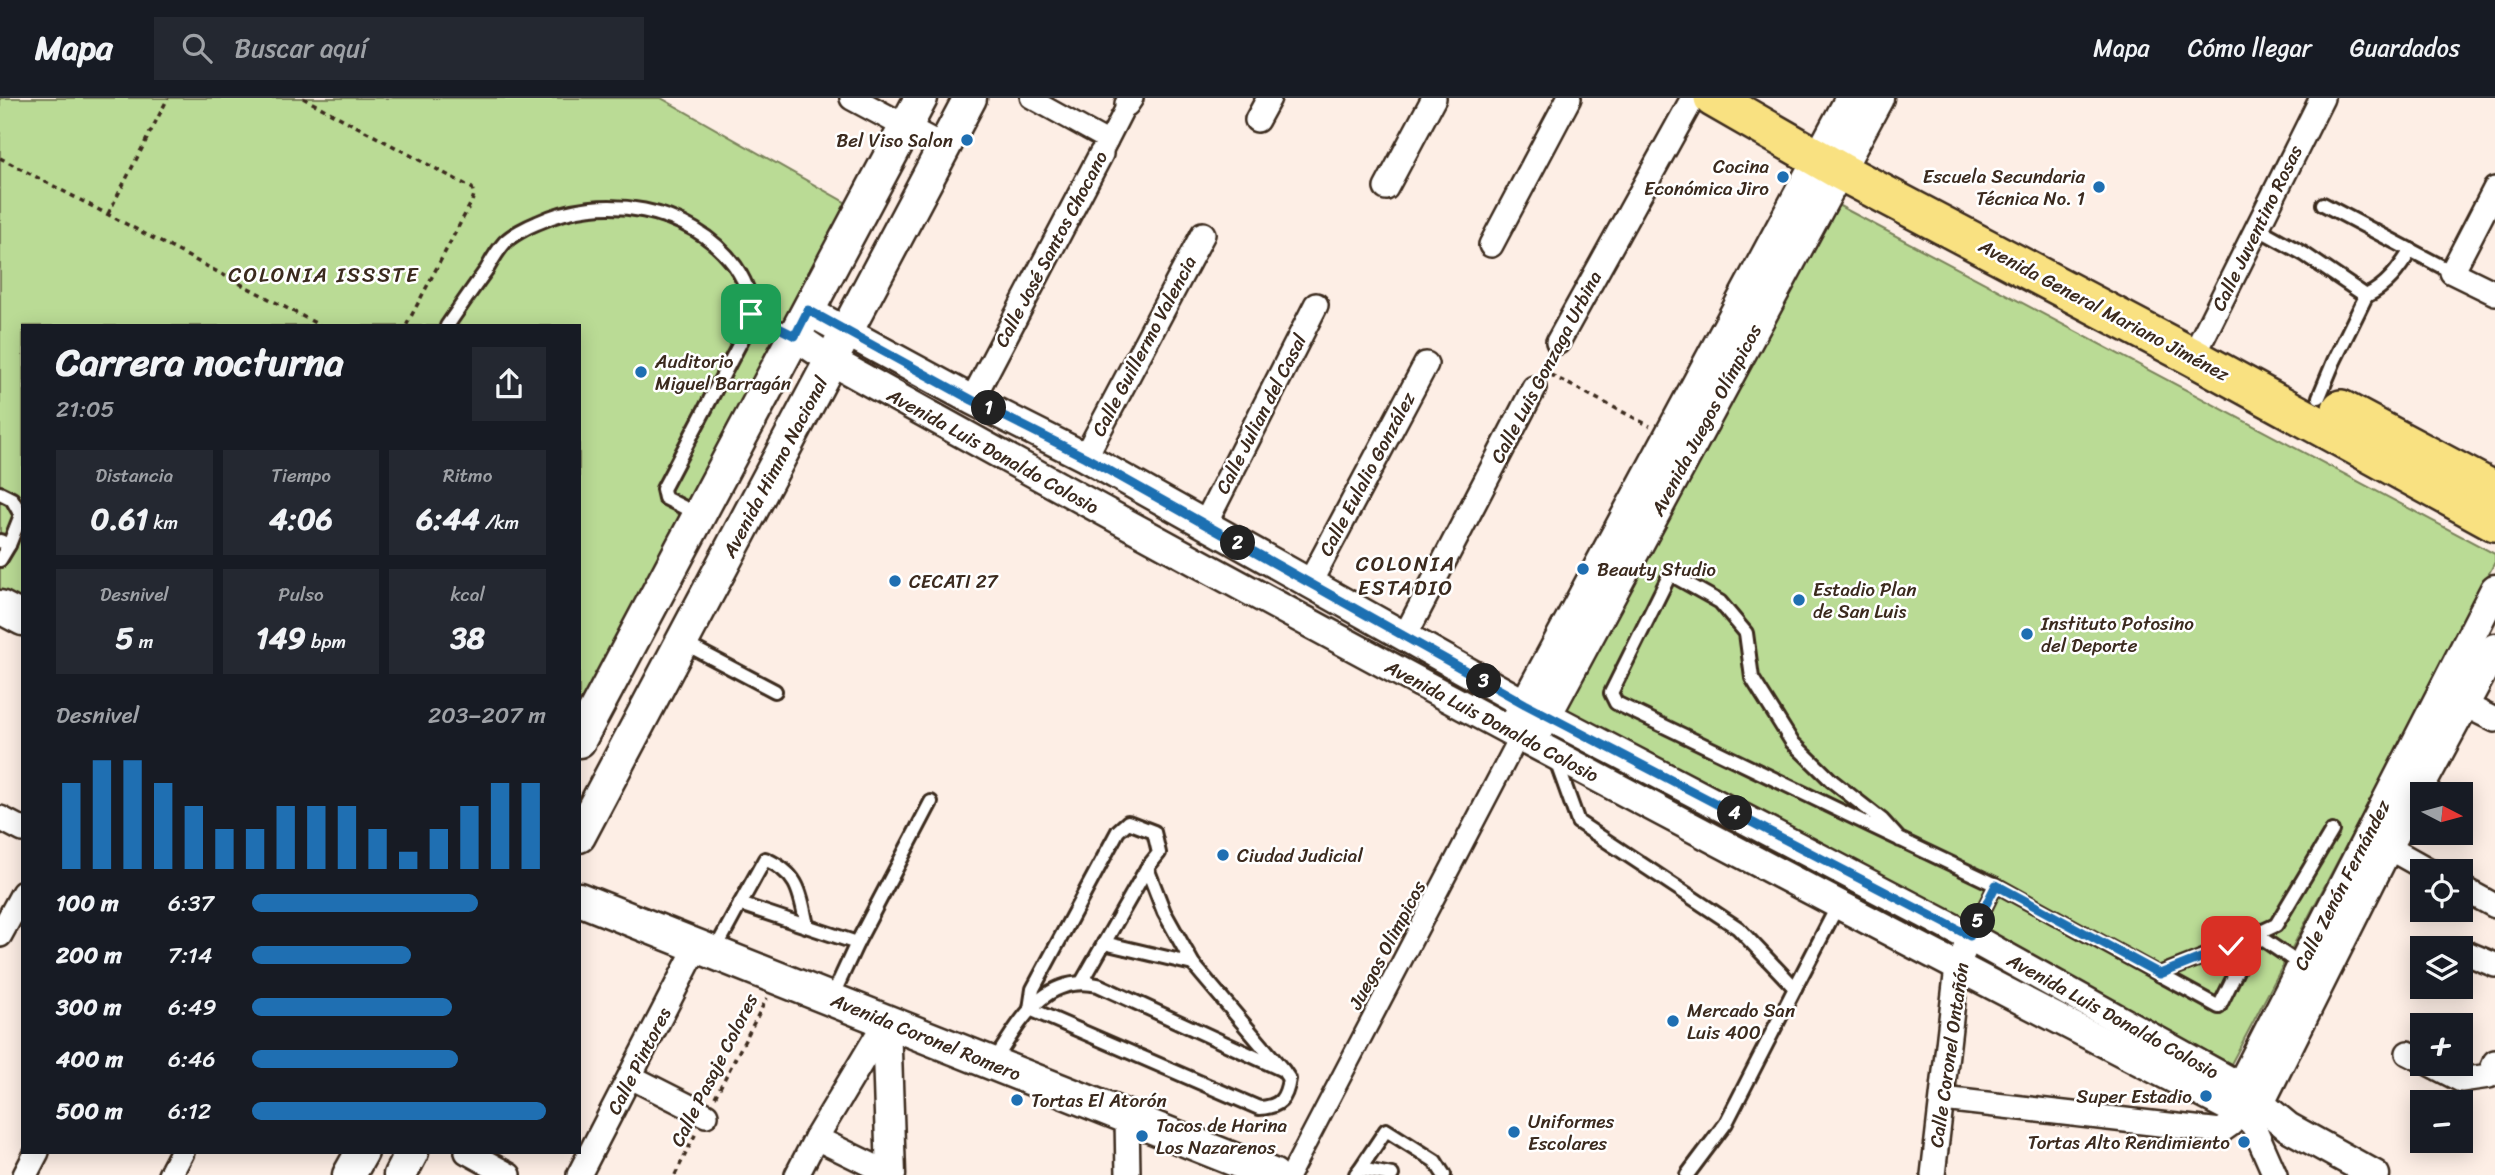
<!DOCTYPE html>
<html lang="es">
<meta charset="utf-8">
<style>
body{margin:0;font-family:Sriracha,sans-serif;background:#242831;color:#f1f3f6;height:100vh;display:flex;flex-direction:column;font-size:26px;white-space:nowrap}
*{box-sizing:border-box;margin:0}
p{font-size:23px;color:#9ea1a6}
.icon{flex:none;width:38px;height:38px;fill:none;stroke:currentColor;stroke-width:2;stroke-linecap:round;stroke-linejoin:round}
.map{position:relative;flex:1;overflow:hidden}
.drawer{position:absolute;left:21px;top:226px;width:560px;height:830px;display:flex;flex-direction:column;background:#171b24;border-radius:0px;box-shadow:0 4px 18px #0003}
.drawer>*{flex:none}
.needle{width:46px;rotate:96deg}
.buttons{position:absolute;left:2410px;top:684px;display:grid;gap:14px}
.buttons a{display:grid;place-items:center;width:63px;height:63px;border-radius:0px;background:#171b24;box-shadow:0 4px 18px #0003;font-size:35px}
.pin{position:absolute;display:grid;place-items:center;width:60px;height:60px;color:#fff;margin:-30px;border-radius:14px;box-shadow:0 4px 10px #0006}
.km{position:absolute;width:35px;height:35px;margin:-18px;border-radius:50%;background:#222;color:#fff;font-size:19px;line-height:35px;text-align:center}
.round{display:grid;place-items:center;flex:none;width:74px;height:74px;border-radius:0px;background:#242831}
.summary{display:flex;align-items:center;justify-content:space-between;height:119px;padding:0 35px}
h1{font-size:38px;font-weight:800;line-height:52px}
.stats{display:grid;grid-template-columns:repeat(3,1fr);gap:10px;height:119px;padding:7px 35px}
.stats div{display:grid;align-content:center;border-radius:0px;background:#242831;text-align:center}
.stats b{font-size:30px;font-weight:800}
.stats small{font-size:19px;font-weight:400}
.stats p{font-size:19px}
.chart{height:196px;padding:14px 35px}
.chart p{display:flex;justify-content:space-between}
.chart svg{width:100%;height:126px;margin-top:7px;stroke:#1f6fb2;stroke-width:6}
ul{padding:0 35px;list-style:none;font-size:23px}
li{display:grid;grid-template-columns:112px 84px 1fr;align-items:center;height:52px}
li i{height:18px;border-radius:9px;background:#1f6fb2}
header{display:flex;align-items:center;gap:42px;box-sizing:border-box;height:98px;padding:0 35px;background:#171b24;border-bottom:2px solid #363941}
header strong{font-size:33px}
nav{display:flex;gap:38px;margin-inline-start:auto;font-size:24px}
.search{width:490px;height:63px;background:#242831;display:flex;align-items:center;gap:18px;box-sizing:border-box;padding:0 24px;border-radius:0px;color:#9ea1a6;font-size:26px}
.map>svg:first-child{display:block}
.grass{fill:#badb95;stroke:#7a825a;stroke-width:2}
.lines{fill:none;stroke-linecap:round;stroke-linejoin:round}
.service-casing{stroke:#3b2a1e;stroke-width:18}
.pedestrian-casing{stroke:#3b2a1e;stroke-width:23}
.minor-casing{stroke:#3b2a1e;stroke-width:28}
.tertiary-casing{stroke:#3b2a1e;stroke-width:33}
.secondary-casing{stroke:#3b2a1e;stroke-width:37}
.primary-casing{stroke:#3b2a1e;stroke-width:42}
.path{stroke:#3b2a1e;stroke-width:3.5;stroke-dasharray:5 5;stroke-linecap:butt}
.service{stroke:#fff;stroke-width:12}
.pedestrian{stroke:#fff;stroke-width:18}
.minor{stroke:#fff;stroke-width:23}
.tertiary{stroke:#fff;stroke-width:28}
.secondary{stroke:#fff;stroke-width:32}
.primary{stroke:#f9e181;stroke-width:37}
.route-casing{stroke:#fff;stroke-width:14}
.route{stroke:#1f6fb2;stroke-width:9}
.poi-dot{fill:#1f6fb2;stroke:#fff;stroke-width:2.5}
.labels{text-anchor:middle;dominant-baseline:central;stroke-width:5;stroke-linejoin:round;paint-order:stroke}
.poi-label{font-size:19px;fill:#3b2a1e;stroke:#fff;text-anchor:start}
.street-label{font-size:19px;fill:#3b2a1e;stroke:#fff}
.neighbourhood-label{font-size:21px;letter-spacing:2px;fill:#3b2a1e;stroke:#fff}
</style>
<header>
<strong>Mapa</strong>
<div class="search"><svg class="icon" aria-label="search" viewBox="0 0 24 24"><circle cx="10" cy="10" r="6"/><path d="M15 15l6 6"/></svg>Buscar aquí</div>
<nav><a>Mapa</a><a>Cómo llegar</a><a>Guardados</a></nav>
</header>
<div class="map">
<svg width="2495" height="1077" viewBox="0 0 2495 1077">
<rect width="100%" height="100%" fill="#fdeee5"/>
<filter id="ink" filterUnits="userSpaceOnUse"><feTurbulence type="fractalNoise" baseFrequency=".0143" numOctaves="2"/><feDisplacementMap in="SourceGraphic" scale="14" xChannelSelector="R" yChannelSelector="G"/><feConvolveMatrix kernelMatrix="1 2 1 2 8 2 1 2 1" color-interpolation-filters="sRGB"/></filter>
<g filter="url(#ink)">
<!-- grass -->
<g class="grass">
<polygon points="0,0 661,0 848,106 669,437 579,611 579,228 23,228 23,504 0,493"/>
<polygon points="1834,105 2495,456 2495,464 2231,966 1556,608"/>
</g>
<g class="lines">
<defs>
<g id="service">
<polyline points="2323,106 2452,174"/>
<polyline points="2257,130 2304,156 2366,198 2334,263 2319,299"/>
<path d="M2366 198C2387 188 2399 171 2411 152"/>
<polyline points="751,216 795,238"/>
<path d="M447 228C460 209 473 190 487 171 492 162 498 152 505 144 512 137 527 129 537 125 602 94 691 108 735 168 748 187 754 205 749 228L663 391 665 400 699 417"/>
<polyline points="0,395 12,401 21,417 9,447"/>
<polyline points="0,443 9,447 0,462"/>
<polyline points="682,544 775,593"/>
<polyline points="1555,660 1578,724 1738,830 1795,890 1726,1025 1687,1077"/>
<path d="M1900 742 1882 722 1832 683 1792 644 1752 580 1746 535 1720 504 1670 476 1611 595 1616 605C1742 666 1869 727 1996 787"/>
<path d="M740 806 765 761C799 776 800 794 807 828"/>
<polyline points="1970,839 1996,787 2219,909 2255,836 2304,869"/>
<polyline points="1104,845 1193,866"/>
<polyline points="714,854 740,806 857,845 931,704"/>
<polyline points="2159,876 2231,848 2276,827 2332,733"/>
<polyline points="1082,884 1147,770"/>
<polyline points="1795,890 1838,807"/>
<polyline points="831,901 857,845"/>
<polyline points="1030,911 1033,891 1118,733 1128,724 1154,734 1159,755 1147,770 1164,814 1193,866 1281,970"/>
<path d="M993 965C1019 926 1043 875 1098 887L1283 972 1289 981C1286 1001 1280 1009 1259 1010L1030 911"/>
<polyline points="1360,1071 1386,1032 1435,1063 1444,1077"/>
<polyline points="1356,1076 1360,1071 1392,1077"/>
</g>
<g id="pedestrian">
<polyline points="1030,0 1108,43"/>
<polyline points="1103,53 1127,6"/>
<polyline points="1290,1077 1520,637"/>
</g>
<g id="minor">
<polyline points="852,0 944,49"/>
<polyline points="1127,6 1131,0"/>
<polyline points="1257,22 1269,0"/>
<polyline points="1386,90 1434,0"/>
<polyline points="2495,91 2452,174 2495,195"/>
<polyline points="1491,147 1569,0"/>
<polyline points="1558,244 1693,0"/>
<polyline points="2193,259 2322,0"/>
<polyline points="972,302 1101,56"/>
<polyline points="1085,359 1203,136"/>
<polyline points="1205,426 1316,207"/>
<polyline points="1309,486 1426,266"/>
<polyline points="1404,540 1534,290"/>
<polyline points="2451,600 2495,622"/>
<polyline points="0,720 23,732"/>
<polyline points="2373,741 2432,774"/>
<polyline points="2460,789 2495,808"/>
<polyline points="0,837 23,795"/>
<polyline points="2464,854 2495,867"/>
<polyline points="2408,955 2422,962"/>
<polyline points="2430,966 2461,982 2489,978 2495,964"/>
<polyline points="631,979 706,1017"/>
<polyline points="1943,1001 2221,1033 2231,1026 2235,1012 2253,1027 2275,1077"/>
<polyline points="1127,1019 1128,1077"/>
<polyline points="816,1040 892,1077"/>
<polyline points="467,1054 509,1077"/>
<polyline points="25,1077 37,1054"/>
<polyline points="170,1077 182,1054"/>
<polyline points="579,1077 697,848"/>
<polyline points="797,1077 816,1040 886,923"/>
<polyline points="1933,1077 1957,869 1970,839"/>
</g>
<g id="tertiary">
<polyline points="808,213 972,302 1085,359 1525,606 1970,839 2240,989 2288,1029 2375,1077"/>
<path d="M795 238 832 263C1295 521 1763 770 2235 1012"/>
<polyline points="1517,620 1850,0"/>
<polyline points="1539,632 1879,0"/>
<polyline points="886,923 891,1077"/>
<polyline points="2236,1006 2240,989 2495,491"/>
<polyline points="2244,1009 2260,1005 2388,749 2495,550"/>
</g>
<g id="secondary">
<polyline points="0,509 23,521"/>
<polyline points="579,643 921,0"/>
<polyline points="579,738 970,0"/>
<polyline points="579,801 1273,1077"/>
<polyline points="349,1077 362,1054"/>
<polyline points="400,1077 412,1054"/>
</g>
<g id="primary">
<polyline points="1713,0 1840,73 2193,259 2495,424"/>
<polyline points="2341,311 2495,393"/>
</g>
</defs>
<!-- service casing -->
<use href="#service" class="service-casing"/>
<!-- pedestrian casing -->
<use href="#pedestrian" class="pedestrian-casing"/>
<!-- minor casing -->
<use href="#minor" class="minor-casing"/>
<!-- tertiary casing -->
<use href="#tertiary" class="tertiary-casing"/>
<!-- secondary casing -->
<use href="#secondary" class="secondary-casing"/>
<!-- primary casing -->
<use href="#primary" class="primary-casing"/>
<!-- path -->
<g class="path">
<polyline points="303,0 472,90 474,97 472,103 406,228"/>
<polyline points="0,60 321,228"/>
<polyline points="108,116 168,0"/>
<polyline points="1551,277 1650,328"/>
<polyline points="715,999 767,900"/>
<polyline points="675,1077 697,1033"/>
</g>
<!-- service -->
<use href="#service" class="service"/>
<!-- pedestrian -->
<use href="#pedestrian" class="pedestrian"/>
<!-- minor -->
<use href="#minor" class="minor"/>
<!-- tertiary -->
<use href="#tertiary" class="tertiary"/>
<!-- secondary -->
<use href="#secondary" class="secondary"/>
<!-- primary -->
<use href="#primary" class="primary"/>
</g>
</g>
<g class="lines" filter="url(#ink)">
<defs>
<polyline id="route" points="751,216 795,238 808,212 972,302 1085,359 1525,606 1970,838 1996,787 2160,876 2231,848"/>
</defs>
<!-- route casing -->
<use href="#route" class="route-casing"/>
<!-- route -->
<use href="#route" class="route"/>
</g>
<!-- markers -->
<g class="poi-dot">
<circle cx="967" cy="42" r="7"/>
<circle cx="1783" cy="79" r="7"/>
<circle cx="2099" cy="89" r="7"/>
<circle cx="641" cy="274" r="7"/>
<circle cx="1583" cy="471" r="7"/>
<circle cx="895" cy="483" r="7"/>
<circle cx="1799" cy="502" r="7"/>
<circle cx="2027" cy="536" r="7"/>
<circle cx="1223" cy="757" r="7"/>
<circle cx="1673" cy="923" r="7"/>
<circle cx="2206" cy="998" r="7"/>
<circle cx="1017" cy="1002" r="7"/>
<circle cx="1514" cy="1034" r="7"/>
<circle cx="1142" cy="1038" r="7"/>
<circle cx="2244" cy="1044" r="7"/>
</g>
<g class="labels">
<!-- poi labels -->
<g class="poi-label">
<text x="953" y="42" text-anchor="end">Bel Viso Salon</text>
<text x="1769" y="68" text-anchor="end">Cocina<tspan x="1769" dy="22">Económica Jiro</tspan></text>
<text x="2085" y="78" text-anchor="end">Escuela Secundaria<tspan x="2085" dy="22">Técnica No. 1</tspan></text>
<text x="655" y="263">Auditorio<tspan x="655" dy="22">Miguel Barragán</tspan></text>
<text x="1597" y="471">Beauty Studio</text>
<text x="909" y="483">CECATI 27</text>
<text x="1813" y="491">Estadio Plan<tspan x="1813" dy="22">de San Luis</tspan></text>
<text x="2041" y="525">Instituto Potosino<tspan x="2041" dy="22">del Deporte</tspan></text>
<text x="1237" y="757">Ciudad Judicial</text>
<text x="1687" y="912">Mercado San<tspan x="1687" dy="22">Luis 400</tspan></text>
<text x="2192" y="998" text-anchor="end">Super Estadio</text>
<text x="1031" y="1002">Tortas El Atorón</text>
<text x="1528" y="1023">Uniformes<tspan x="1528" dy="22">Escolares</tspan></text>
<text x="1156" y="1027">Tacos de Harina<tspan x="1156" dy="22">Los Nazarenos</tspan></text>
<text x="2230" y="1044" text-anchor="end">Tortas Alto Rendimiento</text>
</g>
<!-- street labels -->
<g class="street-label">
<text transform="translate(2257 130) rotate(-64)">Calle Juventino Rosas</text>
<text transform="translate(1051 151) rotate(-62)">Calle José Santos Chocano</text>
<text transform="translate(2104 212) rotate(28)">Avenida General Mariano Jiménez</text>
<text transform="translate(1144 248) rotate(-62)">Calle Guillermo Valencia</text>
<text transform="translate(1546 269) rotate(-62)">Calle Luis Gonzaga Urbina</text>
<text transform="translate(1261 316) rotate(-63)">Calle Julian del Casal</text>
<text transform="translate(1706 322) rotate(-62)">Avenida Juegos Olímpicos</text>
<text transform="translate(993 353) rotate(29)">Avenida Luis Donaldo Colosio</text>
<text transform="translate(775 369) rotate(-62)">Avenida Himno Nacional</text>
<text transform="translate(1367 376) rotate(-62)">Calle Eulalio González</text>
<text transform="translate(1492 623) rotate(28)">Avenida Luis Donaldo Colosio</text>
<text transform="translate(2342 787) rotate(-63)">Calle Zenón Fernández</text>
<text transform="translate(1387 847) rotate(-62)">Juegos Olimpicos</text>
<text transform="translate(2113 918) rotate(29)">Avenida Luis Donaldo Colosio</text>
<text transform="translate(926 939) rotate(22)">Avenida Coronel Romero</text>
<text transform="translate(1949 957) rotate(-82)">Calle Coronel Ontañón</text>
<text transform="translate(639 963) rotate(-63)">Calle Pintores</text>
<text transform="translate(714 972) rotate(-63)">Calle Pasaje Colores</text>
</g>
<!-- neighbourhood labels -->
<g class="neighbourhood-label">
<text x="324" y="177">COLONIA ISSSTE</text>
<text x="1406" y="466">COLONIA<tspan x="1406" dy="24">ESTADIO</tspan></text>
</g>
</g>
</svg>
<div class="buttons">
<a><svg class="needle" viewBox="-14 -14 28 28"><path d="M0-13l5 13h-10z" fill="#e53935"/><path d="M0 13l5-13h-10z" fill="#9ea1a6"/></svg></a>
<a><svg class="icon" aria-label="locate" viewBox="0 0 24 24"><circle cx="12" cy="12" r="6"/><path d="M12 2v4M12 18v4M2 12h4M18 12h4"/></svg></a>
<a><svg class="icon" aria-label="layers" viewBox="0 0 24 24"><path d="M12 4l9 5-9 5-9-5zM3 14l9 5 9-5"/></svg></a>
<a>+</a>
<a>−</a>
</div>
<div class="pin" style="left:751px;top:216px;background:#1e9e55"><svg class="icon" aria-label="arrive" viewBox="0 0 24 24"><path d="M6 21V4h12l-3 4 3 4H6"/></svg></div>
<div class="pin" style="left:2231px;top:848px;background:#d93025"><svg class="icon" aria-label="check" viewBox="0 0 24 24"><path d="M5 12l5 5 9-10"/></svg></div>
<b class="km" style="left:989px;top:310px">1</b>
<b class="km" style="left:1238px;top:445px">2</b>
<b class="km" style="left:1484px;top:583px">3</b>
<b class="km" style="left:1735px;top:715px">4</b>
<b class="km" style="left:1978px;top:823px">5</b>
<section class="drawer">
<div class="summary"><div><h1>Carrera nocturna</h1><p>21:05</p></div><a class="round"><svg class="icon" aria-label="share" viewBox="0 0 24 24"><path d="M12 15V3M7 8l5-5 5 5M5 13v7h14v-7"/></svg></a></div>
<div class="stats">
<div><p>Distancia</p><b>0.61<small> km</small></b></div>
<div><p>Tiempo</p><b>4:06</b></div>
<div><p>Ritmo</p><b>6:44<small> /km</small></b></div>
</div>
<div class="stats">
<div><p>Desnivel</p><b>5<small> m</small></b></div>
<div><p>Pulso</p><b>149<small> bpm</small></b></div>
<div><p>kcal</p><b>38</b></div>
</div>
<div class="chart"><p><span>Desnivel</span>203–207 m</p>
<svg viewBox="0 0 160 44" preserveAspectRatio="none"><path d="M5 44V14M15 44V6M25 44V6M35 44V14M45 44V22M55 44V30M65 44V30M75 44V22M85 44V22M95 44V22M105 44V30M115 44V38M125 44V30M135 44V22M145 44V14M155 44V14"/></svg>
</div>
<ul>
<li><b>100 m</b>6:37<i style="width:77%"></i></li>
<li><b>200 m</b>7:14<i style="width:54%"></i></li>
<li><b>300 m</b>6:49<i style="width:68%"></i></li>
<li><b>400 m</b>6:46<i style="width:70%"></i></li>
<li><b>500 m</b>6:12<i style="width:100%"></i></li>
</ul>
</section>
</div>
